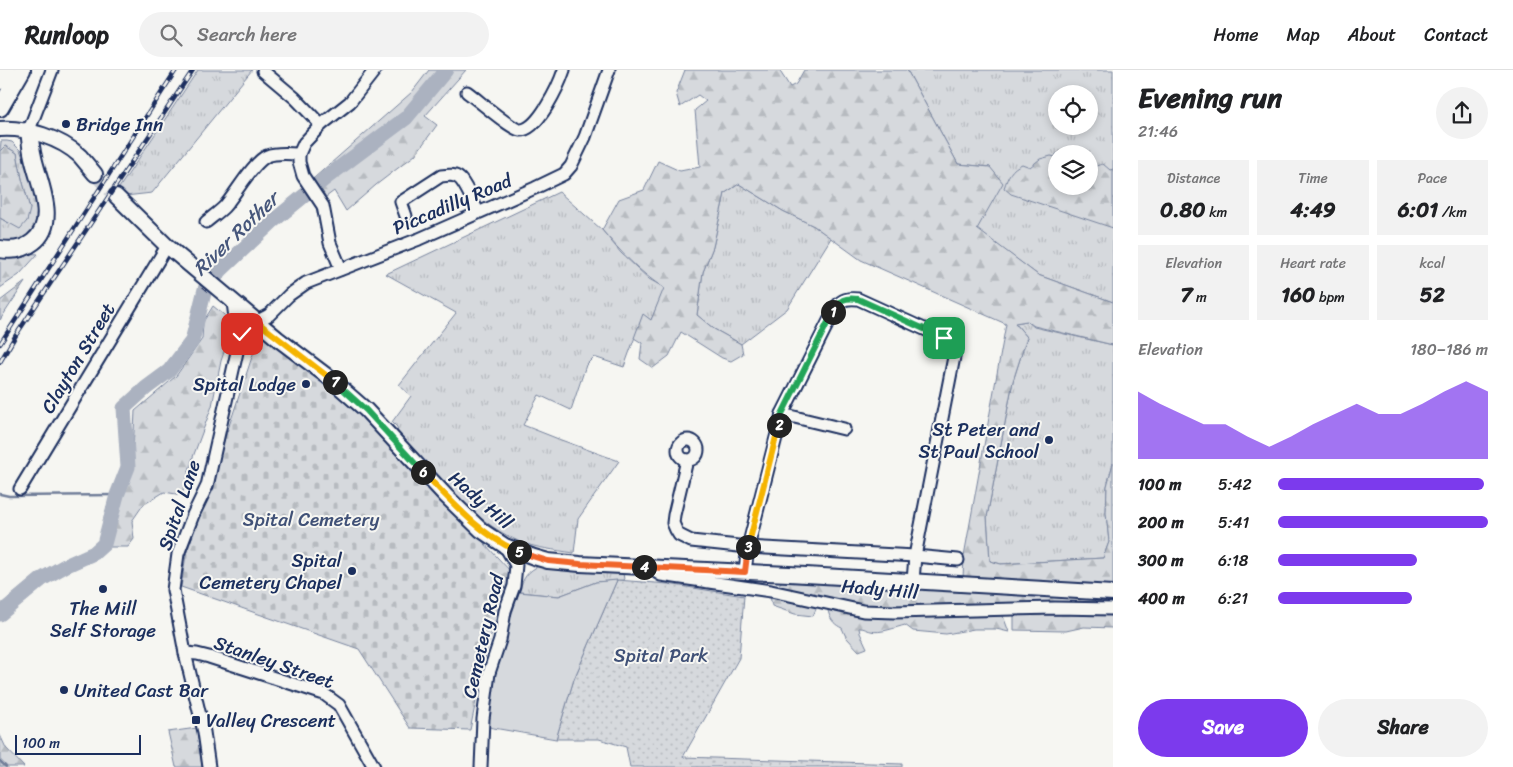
<!DOCTYPE html>
<meta charset="utf-8">
<style>
body{margin:0;font-family:Sriracha,sans-serif;background:#f2f2f2;color:#202124;height:100vh;display:flex;flex-direction:column;font-size:19px;white-space:nowrap}
*{box-sizing:border-box;margin:0}
p{font-size:16px;color:#757577}
.icon{flex:none;width:28px;height:28px;fill:none;stroke:currentColor;stroke-width:2;stroke-linecap:round;stroke-linejoin:round}
.map{position:relative;flex:1;overflow:hidden}
.panel{display:flex;flex-direction:column;background:#fff;width:400px}
.panel>*{flex:none}
.buttons{position:absolute;left:1048px;top:15px;display:grid;gap:10px}
.buttons a{display:grid;place-items:center;width:50px;height:50px;border-radius:50%;background:#fff;box-shadow:0 2px 8px #0003;font-size:25px}
.scale{position:absolute;left:15px;bottom:12px;width:126px;box-sizing:border-box;padding-left:5px;border:2px solid #1b2f5e;border-top:0;font-size:14px;line-height:18px;white-space:nowrap;color:#1b2f5e;-webkit-text-stroke:4px #f6f6f2;paint-order:stroke}
.pin{position:absolute;display:grid;place-items:center;width:42px;height:42px;color:#fff;margin:-21px;border-radius:10px;box-shadow:0 2px 8px #0006}
.km{position:absolute;width:25px;height:25px;margin:-12px;border-radius:50%;background:#222;color:#fff;font-size:14px;line-height:25px;text-align:center}
.round{display:grid;place-items:center;flex:none;width:52px;height:52px;border-radius:26px;background:#f2f2f2}
.overview{display:flex;align-items:center;justify-content:space-between;height:85px;padding:0 25px}
h1{font-size:28px;font-weight:700;line-height:38px}
.stats{display:grid;grid-template-columns:repeat(3,1fr);gap:8px;height:85px;padding:5px 25px}
.stats div{display:grid;align-content:center;border-radius:0px;background:#f2f2f2;text-align:center}
.stats b{font-size:21px;font-weight:700}
.stats small{font-size:14px;font-weight:400}
.stats p{font-size:14px}
.chart{height:140px;padding:10px 25px}
.chart p{display:flex;justify-content:space-between}
.chart svg{width:100%;height:90px;margin-top:5px;fill:#7c3aed;opacity:.7}
.action{display:flex;gap:10px;margin-top:auto;padding:10px 25px}
.action a{flex:1;height:58px;border-radius:30px;background:#7c3aed;color:#fff;font-size:20px;font-weight:700;line-height:58px;text-align:center}
.action a+a{background:#f2f2f2;color:#202124}
ul{padding:0 25px;list-style:none;font-size:16px}
li{display:grid;grid-template-columns:80px 60px 1fr;align-items:center;height:38px}
li i{height:12px;border-radius:6px;background:#7c3aed}
header{display:flex;align-items:center;gap:30px;box-sizing:border-box;height:70px;padding:0 25px;background:#fff;border-bottom:1px solid #e0e0e0}
header strong{font-size:24px}
nav{display:flex;gap:28px;margin-inline-start:auto;font-size:18px}
.search{width:350px;height:45px;background:#f2f2f2;display:flex;align-items:center;gap:12px;box-sizing:border-box;padding:0 18px;border-radius:28px;color:#757577;font-size:19px}
main{display:flex;flex:1;min-height:0}
.map>svg:first-child{display:block}
.grass{fill:url(#grass-tufts);stroke:#78849e;fill-rule:evenodd}
.forest{fill:url(#forest-firs);stroke:#78849e}
.cemetery{fill:url(#cemetery-stones);stroke:#78849e}
.park{fill:url(#park-dots);stroke:#78849e}
.garden{fill:#d6d9dd;stroke:#78849e}
.lines{fill:none;stroke-linecap:round;stroke-linejoin:round}
.stream{stroke:#717e99;stroke-width:2.5}
.river{stroke:#abb2c0;stroke-width:15}
.major-tunnel{stroke:#caced4;stroke-width:14;stroke-dasharray:14 7;stroke-linecap:butt}
.minor-casing{stroke:#1b2f5e;stroke-width:15}
.major-casing{stroke:#1b2f5e;stroke-width:18}
.highway-casing{stroke:#1b2f5e;stroke-width:20}
.minor{stroke:#f6f6f2;stroke-width:11}
.major{stroke:#f6f6f2;stroke-width:14}
.highway{stroke:#f6f6f2;stroke-width:16}
.rail-casing{stroke:#1b2f5e;stroke-width:4.5}
.rail{stroke:#f6f6f2;stroke-width:2.5;stroke-dasharray:8;stroke-linecap:butt}
.split-1-casing{stroke:#fff;stroke-width:10}
.split-2-casing{stroke:#fff;stroke-width:10}
.split-3-casing{stroke:#fff;stroke-width:10}
.split-4-casing{stroke:#fff;stroke-width:10}
.split-5-casing{stroke:#fff;stroke-width:10}
.split-6-casing{stroke:#fff;stroke-width:10}
.split-7-casing{stroke:#fff;stroke-width:10}
.split-8-casing{stroke:#fff;stroke-width:10}
.split-1{stroke:#22a559;stroke-width:6}
.split-2{stroke:#22a559;stroke-width:6}
.split-3{stroke:#f5b400;stroke-width:6}
.split-4{stroke:#f0652b;stroke-width:6}
.split-5{stroke:#f0652b;stroke-width:6}
.split-6{stroke:#f5b400;stroke-width:6}
.split-7{stroke:#22a559;stroke-width:6}
.split-8{stroke:#f5b400;stroke-width:6}
.poi-dot{fill:#1b2f5e;stroke:#f6f6f2;stroke-width:2}
.labels{text-anchor:middle;dominant-baseline:central;stroke-width:4;stroke-linejoin:round;paint-order:stroke}
.poi-label{font-size:19px;fill:#1b2f5e;stroke:#f6f6f2;text-anchor:start}
.street-label{font-size:19px;fill:#1b2f5e;stroke:#f6f6f2}
.park-label{font-size:19px;fill:#405177;stroke:#f6f6f2}
.water-label{font-size:20px;font-style:italic;fill:#46567b;stroke:#f6f6f2}
</style>
<header>
<strong>Runloop</strong>
<div class="search"><svg class="icon" aria-label="search" viewBox="0 0 24 24"><circle cx="10" cy="10" r="6"/><path d="M15 15l6 6"/></svg>Search here</div>
<nav><a>Home</a><a>Map</a><a>About</a><a>Contact</a></nav>
</header>
<main>
<div class="map">
<svg width="1113" height="697" viewBox="0 0 1113 697">
<defs>
<pattern id="grass-tufts" width="24" height="20" patternUnits="userSpaceOnUse" patternTransform="scale(1.25)"><rect width="24" height="20" fill="#d6d9dd"/><path d="M3 7l-1-3M5 7V3M7 7l1-3M15 17l-1-3M17 17v-4M19 17l1-3" fill="none" stroke="#b7bbc0"/></pattern>
<pattern id="forest-firs" width="22" height="20" patternUnits="userSpaceOnUse" patternTransform="scale(1.25)"><rect width="22" height="20" fill="#d6d9dd"/><path d="M5 1l3.5 6h-7zM16 11l3.5 6h-7z" fill="#b7bbc0"/></pattern>
<pattern id="cemetery-stones" width="16" height="16" patternUnits="userSpaceOnUse" patternTransform="scale(1.25)"><rect width="16" height="16" fill="#d6d9dd"/><path d="M2 7V4a2 2 0 0 1 4 0v3zM10 15v-3a2 2 0 0 1 4 0v3z" fill="#b7bbc0"/></pattern>
<pattern id="park-dots" width="8" height="8" patternUnits="userSpaceOnUse" patternTransform="scale(1.25)"><rect width="8" height="8" fill="#d6d9dd"/><path d="M2 2h.1M6 6h.1" fill="none" stroke="#b7bbc0" stroke-width="1.8" stroke-linecap="round"/></pattern>
</defs>
<rect width="100%" height="100%" fill="#f6f6f2"/>
<filter id="ink" filterUnits="userSpaceOnUse"><feTurbulence type="fractalNoise" baseFrequency=".02" numOctaves="2"/><feDisplacementMap in="SourceGraphic" scale="10" xChannelSelector="R" yChannelSelector="G"/><feConvolveMatrix kernelMatrix="1 2 1 2 8 2 1 2 1" color-interpolation-filters="sRGB"/></filter>
<g filter="url(#ink)">
<!-- grass -->
<g class="grass">
<polygon points="198,0 252,0 152,123 125,126 119,118"/>
<path d="M907 0H1113V232L1038 205 976 159 990 97 958 94ZM1056 24H1089V56H1056ZM1056 84H1089V116H1056Z"/>
<polygon points="1,71 7,71 12,72 20,80 37,121 39,147 33,164 20,172 0,173 0,148 8,153 30,139 22,109 17,83 5,76 0,81"/>
<polygon points="739,114 783,141 814,156 831,168 787,239 741,274 714,259 697,245 703,202 713,177 725,123"/>
<path d="M559 122 602 160 621 183 649 209 665 218 651 250 643 245 624 297 594 287 586 295 571 340 539 325 523 355 561 370 619 391 578 449 574 483C555 480 535 478 518 471 471 450 432 401 398 364L397 357 392 352 411 326 399 315 456 243 386 204Z"/>
<polygon points="1027,251 1034,257 1113,275 1113,393 1107,416 1106,443 1109,472 1103,488 1001,494 990,491 987,447 1013,311 1027,267 1015,253"/>
<path d="M541 495 572 501 623 502 624 510 596 512 559 526 519 522C523 508 527 501 541 495Z"/>
</g>
<!-- forest -->
<g class="forest">
<polygon points="429,0 466,0 425,46 437,55 415,85 376,115 346,141 334,121 326,127 314,108 412,22"/>
<path d="M685 0H779L790 17 796 14 804 0H907L958 94 990 97 1003 113 977 159 1038 205 1113 232V275L1034 256 1027 251 1015 253 1027 267 1013 311 987 447 990 491 1001 494 1103 488 1109 472 1106 443 1107 416 1113 393V519L963 508 964 486 1006 254 861 190 814 156 783 141 739 114 725 123 713 177 703 202 697 245 714 259 741 274 743 284 731 291 722 288 681 262 669 286 653 298 640 289 642 273 634 268 643 244 651 250 664 218C640 203 621 182 602 160L619 129 644 120 658 91 680 101 700 97 695 40 706 31 698 25 680 37 676 23Z"/>
<polygon points="5,76 17,83 22,109 30,139 27,151 20,159 0,148 0,81"/>
<path d="M1051 86 1056 87V116H1089V91L1096 96 1103 94 1110 100 1113 99V158L1011 124 1004 118C1008 106 1011 99 1022 94L1030 97 1040 89Z"/>
<polygon points="24,183 38,184 19,205 0,218 0,185"/>
<polygon points="25,212 0,250 0,231"/>
<polygon points="213,236 234,253 221,291 212,336 193,387 182,425 164,422 143,435 132,451 134,469 128,477 105,477 130,400 133,381 135,341 176,306 202,269 203,252"/>
<path d="M791 506 1113 528V558L1084 557 1066 561 1014 560V546L1012 534 1004 533 1003 546 1009 562 996 559H974L946 564 913 561 905 555C897 557 879 564 871 561 866 560 865 558 859 558L860 563 867 578 859 581 846 567 842 558C828 552 828 540 825 526L816 539 813 546 795 544 772 536 770 526 781 512Z"/>
<polygon points="197,658 202,697 176,697 168,662"/>
<polygon points="0,665 6,678 24,697 0,697"/>
</g>
<!-- cemetery -->
<polygon class="cemetery" points="261,260 362,347 455,446 471,459 511,502 487,578 470,660 410,658 359,579 181,517 186,485"/>
<!-- park -->
<polygon class="park" points="617,510 668,514 744,526 739,588 683,687 902,694 902,697 630,697 626,677 599,669 556,669 574,609"/>
<!-- garden -->
<polygon class="garden" points="617,510 574,609 556,669 488,657 492,604 519,522 559,526 596,512"/>
<g class="lines">
<!-- stream -->
<g class="stream">
<polyline points="0,424 9,426 117,425"/>
<polyline points="0,691 6,697"/>
</g>
<!-- river -->
<polyline class="river" points="0,544 42,509 65,496 94,483 104,474 117,425 128,397 124,338 146,318 169,301 192,271 205,219 222,199 272,152 327,107 406,48 446,0"/>
<!-- major-tunnel -->
<polyline class="major-tunnel" points="95,104 116,126"/>
<defs>
<g id="minor">
<polyline points="263,1 295,28 321,55"/>
<path d="M467 22C477 29 511 59 520 60 538 61 559 15 564 0"/>
<polyline points="29,60 52,0"/>
<path d="M406 146 401 132 441 106C448 105 455 104 460 109 466 115 474 134 478 142"/>
<path d="M206 152C212 147 219 142 224 137 235 125 253 92 267 86 277 82 289 84 299 84"/>
<polyline points="341,199 330,173 323,136 303,106 299,92 299,84 304,73 321,55 350,32 375,0"/>
<polyline points="233,232 238,272"/>
<polyline points="782,344 844,359"/>
<circle cx="688" cy="380" r="10"/>
<polyline points="687,390 674,445 673,453 676,460 679,465 691,471 748,477 915,486 958,490"/>
<polyline points="20,419 167,176"/>
<polyline points="648,497 661,505 771,521 863,541 894,542 1055,538 1113,539"/>
<path d="M745 501 748 477 782 344 836 237C842 229 848 228 858 229L944 268C951 273 954 278 954 287L915 486 913 511"/>
<polyline points="185,583 197,584 209,587 324,624 339,635 374,697"/>
<polyline points="209,697 204,662 185,583 173,520 178,484 193,445 207,416 239,273 244,259 248,256 269,245 289,225 306,213 419,169 535,118 564,104 571,96 585,67 609,0"/>
<polyline points="481,697 483,649 489,603 500,570 505,541 514,516 516,495 505,476"/>
</g>
<g id="major">
<path d="M0 59C26 57 61 68 80 86 85 92 90 98 95 104"/>
<polyline points="116,126 167,176 278,269 327,306 366,340 446,426 481,460 505,476 534,487 548,491 580,494 789,504 1113,523"/>
</g>
<g id="highway">
<polyline points="0,11 7,0"/>
<polyline points="0,38 22,0"/>
<path d="M0 179C12 181 23 180 33 172 59 152 38 112 33 87 31 79 30 69 29 60"/>
</g>
</defs>
<!-- minor casing -->
<use href="#minor" class="minor-casing"/>
<!-- major casing -->
<use href="#major" class="major-casing"/>
<!-- highway casing -->
<use href="#highway" class="highway-casing"/>
<!-- minor -->
<use href="#minor" class="minor"/>
<!-- major -->
<use href="#major" class="major"/>
<!-- highway -->
<use href="#highway" class="highway"/>
<defs>
<g id="rail">
<polyline points="0,274 176,0"/>
<polyline points="0,292 16,265 193,0"/>
</g>
</defs>
<!-- rail casing -->
<use href="#rail" class="rail-casing"/>
<!-- rail -->
<use href="#rail" class="rail"/>
</g>
</g>
<g class="lines" filter="url(#ink)">
<defs>
<path id="split-1" d="M833 242C840 229 845 227 858 229L944 268"/>
<polyline id="split-2" points="779,355 782,344 833,242"/>
<polyline id="split-3" points="748,477 779,355"/>
<polyline id="split-4" points="644,497 745,502 748,477"/>
<polyline id="split-5" points="519,482 548,491 580,494 644,497"/>
<path id="split-6" d="M423 402C452 432 480 465 519 482"/>
<polyline id="split-7" points="335,312 366,340 423,402"/>
<polyline id="split-8" points="242,264 248,256 256,251 335,312"/>
</defs>
<!-- split-1 casing -->
<use href="#split-1" class="split-1-casing"/>
<!-- split-2 casing -->
<use href="#split-2" class="split-2-casing"/>
<!-- split-3 casing -->
<use href="#split-3" class="split-3-casing"/>
<!-- split-4 casing -->
<use href="#split-4" class="split-4-casing"/>
<!-- split-5 casing -->
<use href="#split-5" class="split-5-casing"/>
<!-- split-6 casing -->
<use href="#split-6" class="split-6-casing"/>
<!-- split-7 casing -->
<use href="#split-7" class="split-7-casing"/>
<!-- split-8 casing -->
<use href="#split-8" class="split-8-casing"/>
<!-- split-1 -->
<use href="#split-1" class="split-1"/>
<!-- split-2 -->
<use href="#split-2" class="split-2"/>
<!-- split-3 -->
<use href="#split-3" class="split-3"/>
<!-- split-4 -->
<use href="#split-4" class="split-4"/>
<!-- split-5 -->
<use href="#split-5" class="split-5"/>
<!-- split-6 -->
<use href="#split-6" class="split-6"/>
<!-- split-7 -->
<use href="#split-7" class="split-7"/>
<!-- split-8 -->
<use href="#split-8" class="split-8"/>
</g>
<!-- markers -->
<g class="poi-dot">
<circle cx="66" cy="54" r="5"/>
<circle cx="306" cy="314" r="5"/>
<circle cx="1049" cy="370" r="5"/>
<circle cx="352" cy="501" r="5"/>
<circle cx="103" cy="519" r="5"/>
<circle cx="64" cy="620" r="5"/>
<rect x="191" y="645" width="10" height="10" rx="2.5"/>
</g>
<g class="labels">
<!-- poi labels -->
<g class="poi-label">
<text x="76" y="54">Bridge Inn</text>
<text x="296" y="314" text-anchor="end">Spital Lodge</text>
<text x="1039" y="359" text-anchor="end">St Peter and<tspan x="1039" dy="22">St Paul School</tspan></text>
<text x="342" y="490" text-anchor="end">Spital<tspan x="342" dy="22">Cemetery Chapel</tspan></text>
<text x="103" y="538" text-anchor="middle">The Mill<tspan x="103" dy="22">Self Storage</tspan></text>
<text x="74" y="620">United Cast Bar</text>
<text x="206" y="650">Valley Crescent</text>
</g>
<!-- street labels -->
<g class="street-label">
<text transform="translate(452 134) rotate(-23)">Piccadilly Road</text>
<text transform="translate(78 288) rotate(-59)">Clayton Street</text>
<text transform="translate(481 430) rotate(41)">Hady Hill</text>
<text transform="translate(179 435) rotate(-71)">Spital Lane</text>
<text transform="translate(880 519) rotate(5)">Hady Hill</text>
<text transform="translate(483 566) rotate(-77)">Cemetery Road</text>
<text transform="translate(274 592) rotate(19)">Stanley Street</text>
</g>
<!-- park labels -->
<g class="park-label">
<text x="311" y="449">Spital Cemetery</text>
<text x="661" y="585">Spital Park</text>
</g>
<!-- water labels -->
<g class="water-label">
<text transform="translate(236 164) rotate(-44)">River Rother</text>
</g>
</g>
</svg>
<div class="buttons">
<a><svg class="icon" aria-label="locate" viewBox="0 0 24 24"><circle cx="12" cy="12" r="6"/><path d="M12 2v4M12 18v4M2 12h4M18 12h4"/></svg></a>
<a><svg class="icon" aria-label="layers" viewBox="0 0 24 24"><path d="M12 4l9 5-9 5-9-5zM3 14l9 5 9-5"/></svg></a>
</div>
<div class="scale">100 m</div>
<div class="pin" style="left:944px;top:268px;background:#1e9e55"><svg class="icon" aria-label="arrive" viewBox="0 0 24 24"><path d="M6 21V4h12l-3 4 3 4H6"/></svg></div>
<div class="pin" style="left:242px;top:264px;background:#d93025"><svg class="icon" aria-label="check" viewBox="0 0 24 24"><path d="M5 12l5 5 9-10"/></svg></div>
<b class="km" style="left:833px;top:242px">1</b>
<b class="km" style="left:779px;top:355px">2</b>
<b class="km" style="left:748px;top:477px">3</b>
<b class="km" style="left:644px;top:497px">4</b>
<b class="km" style="left:519px;top:482px">5</b>
<b class="km" style="left:423px;top:402px">6</b>
<b class="km" style="left:335px;top:312px">7</b>
</div>
<section class="panel">
<div class="overview"><div><h1>Evening run</h1><p>21:46</p></div><a class="round"><svg class="icon" aria-label="share" viewBox="0 0 24 24"><path d="M12 15V3M7 8l5-5 5 5M5 13v7h14v-7"/></svg></a></div>
<div class="stats">
<div><p>Distance</p><b>0.80<small> km</small></b></div>
<div><p>Time</p><b>4:49</b></div>
<div><p>Pace</p><b>6:01<small> /km</small></b></div>
</div>
<div class="stats">
<div><p>Elevation</p><b>7<small> m</small></b></div>
<div><p>Heart rate</p><b>160<small> bpm</small></b></div>
<div><p>kcal</p><b>52</b></div>
</div>
<div class="chart"><p><span>Elevation</span>180–186 m</p>
<svg viewBox="0 0 160 44" preserveAspectRatio="none"><path d="M0 44V11L10 17L20 22L30 27L40 27L50 33L60 38L70 33L80 27L90 22L100 17L110 22L120 22L130 17L140 11L150 6L160 11V44z"/></svg>
</div>
<ul>
<li><b>100 m</b>5:42<i style="width:98%"></i></li>
<li><b>200 m</b>5:41<i style="width:100%"></i></li>
<li><b>300 m</b>6:18<i style="width:66%"></i></li>
<li><b>400 m</b>6:21<i style="width:64%"></i></li>
</ul>
<div class="action"><a>Save</a><a>Share</a></div>
</section>
</main>
